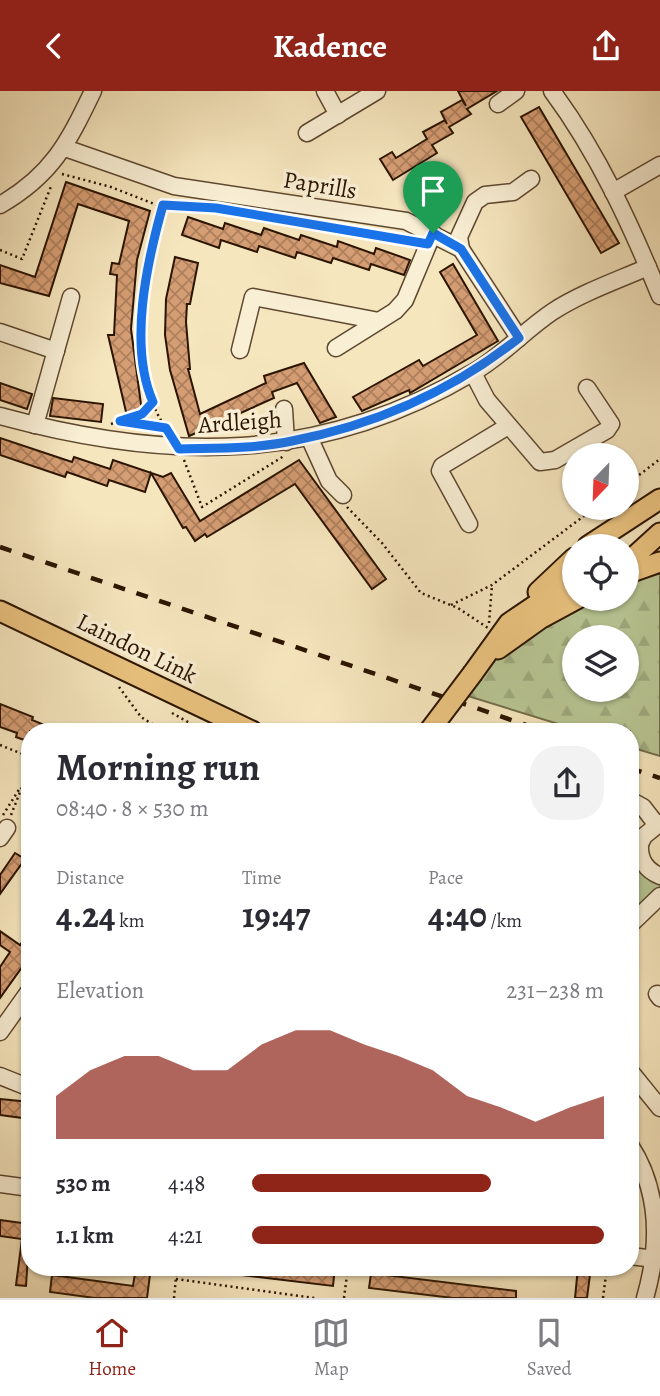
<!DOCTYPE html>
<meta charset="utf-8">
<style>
body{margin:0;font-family:Alegreya,serif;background:#f2f2f3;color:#2b2b33;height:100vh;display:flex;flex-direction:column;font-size:26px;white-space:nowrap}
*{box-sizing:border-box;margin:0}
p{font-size:23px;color:#7c7c81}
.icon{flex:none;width:38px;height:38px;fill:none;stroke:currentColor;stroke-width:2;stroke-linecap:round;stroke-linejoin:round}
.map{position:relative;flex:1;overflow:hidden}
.side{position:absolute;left:21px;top:632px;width:618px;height:553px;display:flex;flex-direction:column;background:#fff;border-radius:28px;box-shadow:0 2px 5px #0004}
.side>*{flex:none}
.needle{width:46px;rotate:203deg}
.tools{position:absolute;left:562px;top:352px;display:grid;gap:14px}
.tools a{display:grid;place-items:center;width:77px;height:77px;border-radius:50%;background:#fff;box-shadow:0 2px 5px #0004;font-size:35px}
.pin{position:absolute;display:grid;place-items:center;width:60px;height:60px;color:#fff;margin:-72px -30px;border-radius:50% 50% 50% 0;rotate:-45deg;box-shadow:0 0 7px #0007}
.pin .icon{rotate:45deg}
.round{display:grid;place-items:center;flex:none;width:74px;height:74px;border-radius:28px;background:#f2f2f3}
.summary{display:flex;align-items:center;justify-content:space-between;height:119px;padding:0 35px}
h1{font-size:38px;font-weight:700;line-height:52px}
.metrics{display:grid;grid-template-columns:repeat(3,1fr);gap:10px;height:119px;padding:7px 35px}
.metrics div{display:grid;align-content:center}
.metrics b{font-size:35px;font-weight:700}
.metrics small{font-size:19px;font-weight:400}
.metrics p{font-size:19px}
.chart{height:196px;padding:14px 35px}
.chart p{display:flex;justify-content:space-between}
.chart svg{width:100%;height:126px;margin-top:7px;fill:#8f2418;opacity:.7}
ul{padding:0 35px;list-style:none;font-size:23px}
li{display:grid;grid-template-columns:112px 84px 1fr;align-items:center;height:52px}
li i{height:18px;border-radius:9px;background:#8f2418}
header{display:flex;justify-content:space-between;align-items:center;height:91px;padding:0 35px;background:#8f2418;color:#fff;font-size:32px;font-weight:700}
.dock{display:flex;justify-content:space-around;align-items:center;height:98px;border-top:2px solid #e1e1e2;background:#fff;font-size:19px;color:#7c7c81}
.dock a{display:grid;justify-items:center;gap:4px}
.dock .selected{color:#8f2418}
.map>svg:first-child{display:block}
.green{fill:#b8c694;stroke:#726d4a;stroke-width:2}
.forest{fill:url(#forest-firs);stroke:#726d4a;stroke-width:2;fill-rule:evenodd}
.building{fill:url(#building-cross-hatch);stroke:#2b1400;stroke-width:2}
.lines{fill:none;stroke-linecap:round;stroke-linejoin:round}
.minor-casing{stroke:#5e4830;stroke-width:19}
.major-casing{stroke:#2b1400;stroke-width:23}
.path{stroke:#2b1400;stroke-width:2.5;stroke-dasharray:2 3.5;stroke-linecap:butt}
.minor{stroke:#f9efd5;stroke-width:16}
.major{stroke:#ebc37f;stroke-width:19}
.rail{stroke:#2b1400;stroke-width:4.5;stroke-dasharray:12 12;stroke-linecap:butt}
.major-bridge-casing{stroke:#2b1400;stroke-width:23;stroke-linecap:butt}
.major-bridge{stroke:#ebc37f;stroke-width:19}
.route-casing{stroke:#fff;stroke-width:14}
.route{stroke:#1a73e8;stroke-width:9}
.labels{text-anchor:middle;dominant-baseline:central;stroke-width:7;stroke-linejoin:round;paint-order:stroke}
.street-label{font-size:24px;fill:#2b1400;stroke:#f9efd5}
</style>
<header><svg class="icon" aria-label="back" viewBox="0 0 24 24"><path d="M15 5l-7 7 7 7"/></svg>Kadence<svg class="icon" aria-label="share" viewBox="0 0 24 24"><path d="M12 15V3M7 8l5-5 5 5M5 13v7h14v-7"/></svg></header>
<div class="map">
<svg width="660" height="1207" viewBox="0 0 660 1207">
<defs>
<pattern id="forest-firs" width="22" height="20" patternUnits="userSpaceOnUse" patternTransform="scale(1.75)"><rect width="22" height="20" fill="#b8c694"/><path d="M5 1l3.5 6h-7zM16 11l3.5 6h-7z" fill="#9ea97e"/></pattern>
<pattern id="building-cross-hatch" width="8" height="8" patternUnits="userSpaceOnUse" patternTransform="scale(1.75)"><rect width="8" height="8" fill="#d59d73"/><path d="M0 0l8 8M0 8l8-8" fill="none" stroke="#ad7f5c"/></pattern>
</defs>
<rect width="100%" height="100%" fill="#f6e6be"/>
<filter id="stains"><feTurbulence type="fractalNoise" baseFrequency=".00286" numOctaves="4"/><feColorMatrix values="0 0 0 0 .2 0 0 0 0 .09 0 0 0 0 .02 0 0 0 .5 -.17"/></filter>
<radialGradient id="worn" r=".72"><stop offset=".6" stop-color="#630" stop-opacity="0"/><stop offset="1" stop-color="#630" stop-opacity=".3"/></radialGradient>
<!-- green -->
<polygon class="green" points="635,776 660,793 660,797 638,818 630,814 630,786"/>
<!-- forest -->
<path class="forest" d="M660 471V665L630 656V640H581L458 602 473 582 577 508H626L627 483ZM574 546H626V598H574Z"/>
<!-- building -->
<g class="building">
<polygon points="458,0 497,0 467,18 471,23 449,36 453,42 432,54 437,62 393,89 380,68 392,61 396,67 427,48 423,41 445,29 447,33 441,21 462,9 466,15"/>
<polygon points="539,16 619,152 601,162 521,26"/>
<polygon points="66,91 150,120 137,169 131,238 142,321 127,325 108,244 114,244 117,184 110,183 112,172 119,173 129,130 78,113 49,205 0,192 0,174 35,186"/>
<polygon points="188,126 223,138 225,132 261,144 264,137 299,149 301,144 337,156 338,150 374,163 376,157 410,169 404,184 371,173 369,179 333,167 331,172 297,161 295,167 259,155 257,161 221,149 219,157 182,144"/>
<polygon points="175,166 198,172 190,213 187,213 186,231 190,278 188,278 200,323 266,292 264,285 304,272 336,326 320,332 297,292 272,301 274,307 189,345 170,279 165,244 166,208"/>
<polygon points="453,173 498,250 410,302 409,299 362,320 353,306 419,269 423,275 477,244 440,181"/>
<polygon points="0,292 32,303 27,318 0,309"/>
<polygon points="53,307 103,313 101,331 50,325"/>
<polygon points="0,347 72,371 74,366 110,378 113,369 163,386 171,382 200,430 299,369 386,488 372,498 295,393 207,446 205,443 195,450 186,436 183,437 151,382 145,401 109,389 107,395 67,381 65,386 0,364"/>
<polygon points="0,613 33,626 32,629 59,640 30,640 30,651 16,646 17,642 0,636"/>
<polygon points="15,762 25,768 0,803 0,784"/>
<polygon points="0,840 20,854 30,840 30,865 0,907 0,876 10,861 0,854"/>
<polygon points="0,1008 30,1011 30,1028 0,1024"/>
<polygon points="0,1129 30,1133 26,1195 16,1194 22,1148 0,1145"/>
<polygon points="136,1176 151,1176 147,1207 95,1207 50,1201 52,1184 133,1195"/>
<polygon points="234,1176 335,1176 333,1195 234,1183"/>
<polygon points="372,1176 386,1176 385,1184 516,1200 516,1207 453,1207 369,1197"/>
<polygon points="578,1176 591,1176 587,1207 575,1207"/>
</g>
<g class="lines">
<defs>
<g id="minor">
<polyline points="325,0 338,24"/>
<path d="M552 0C598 62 631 134 660 205"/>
<polyline points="498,13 516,0"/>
<polyline points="307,42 377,0"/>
<polyline points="65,57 174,95 406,130 461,158 519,247"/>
<polyline points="613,101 660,74"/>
<path d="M0 114C52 84 68 52 93 0"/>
<polyline points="461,158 459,146 475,111 485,104 513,101 531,88"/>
<polyline points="0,241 56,260"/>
<polyline points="336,257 395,220 405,209 433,142"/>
<polyline points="240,259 253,206 379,230"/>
<polyline points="473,282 487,309 540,371 555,369 607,339 611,333 587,297"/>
<polyline points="284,318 286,351"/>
<path d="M0 325C168 371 318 373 472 282 501 266 524 240 552 221 581 202 616 190 648 176"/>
<polyline points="35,334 71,206"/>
<polyline points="309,346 329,390 343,404"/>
<polyline points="469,433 440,380 442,375 508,335"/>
<polyline points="630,709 643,716 656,733"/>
<polyline points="0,747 7,737"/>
<path d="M640 753C639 769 646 779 660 785"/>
<polyline points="630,773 644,745 660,732"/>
<polyline points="630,834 660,805"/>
<polyline points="657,903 660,907"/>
<polyline points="0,941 30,899"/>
<polyline points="630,980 660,1017"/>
<polyline points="0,985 30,997"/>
<path d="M630 1054C660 1100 660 1155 645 1207"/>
<polyline points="0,1093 30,1097"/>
<polyline points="630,1165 655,1168"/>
</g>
<g id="major">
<polyline points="588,455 660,408"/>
<polyline points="626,473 660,442"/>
<polyline points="626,483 660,471"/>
<polyline points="538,501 574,467"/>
<polyline points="0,520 252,640"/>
<polyline points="498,558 540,528 577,508"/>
<polyline points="473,582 509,532 574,488"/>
</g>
</defs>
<!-- minor casing -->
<use href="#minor" class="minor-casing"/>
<!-- major casing -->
<use href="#major" class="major-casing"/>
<!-- path -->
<g class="path">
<polyline points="62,83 111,96 162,116"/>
<polyline points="253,123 412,150"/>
<polyline points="0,159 22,168 52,93"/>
<polyline points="123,331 165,337"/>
<polyline points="111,333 142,323 153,311"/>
<path d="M167 339C123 276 144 182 163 114L211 117"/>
<polyline points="184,369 202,416 284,365"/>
<polyline points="626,394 660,368"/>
<polyline points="347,416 382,452 421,502 458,517 488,537"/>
<polyline points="451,514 492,494 596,416"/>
<polyline points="489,532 492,494"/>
<polyline points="119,596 141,626 163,640"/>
<polyline points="172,622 204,640"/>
<polyline points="0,654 30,666"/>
<polyline points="30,683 24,691 30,697"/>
<polyline points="3,724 20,697"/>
<polyline points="11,724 24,691"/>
<polyline points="176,1188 315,1207"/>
<polyline points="174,1207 177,1176"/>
<polyline points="344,1207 348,1176"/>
<polyline points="603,1207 607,1176"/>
</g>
<!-- minor -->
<use href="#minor" class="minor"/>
<!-- major -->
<use href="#major" class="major"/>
<!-- rail -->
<g class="rail">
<polyline points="0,456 544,640"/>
<polyline points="630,677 660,687"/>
</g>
<defs>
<polyline id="major-bridge" points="430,639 473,582"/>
</defs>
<!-- major-bridge casing -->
<use href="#major-bridge" class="major-bridge-casing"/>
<!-- major-bridge -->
<use href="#major-bridge" class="major-bridge"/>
</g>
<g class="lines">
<defs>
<path id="route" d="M163 114 216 117 428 153 433 142 461 158 519 247C452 300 375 334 292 350 255 358 216 357 179 358L166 337 120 330 142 323 153 311C128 254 147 171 163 114Z"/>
</defs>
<!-- route casing -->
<use href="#route" class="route-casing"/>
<!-- route -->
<use href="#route" class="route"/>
</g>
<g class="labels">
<!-- street labels -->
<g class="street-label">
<text transform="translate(320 94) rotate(9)">Paprills</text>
<text transform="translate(240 331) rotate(-4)">Ardleigh</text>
<text transform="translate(137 557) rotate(26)">Laindon Link</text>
</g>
</g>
<rect width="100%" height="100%" filter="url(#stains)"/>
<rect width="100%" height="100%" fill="url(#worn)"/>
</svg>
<div class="tools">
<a><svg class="needle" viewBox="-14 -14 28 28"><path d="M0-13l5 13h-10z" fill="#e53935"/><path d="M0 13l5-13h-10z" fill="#7c7c81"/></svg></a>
<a><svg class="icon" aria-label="locate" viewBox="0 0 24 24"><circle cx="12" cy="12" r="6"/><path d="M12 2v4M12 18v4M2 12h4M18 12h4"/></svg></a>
<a><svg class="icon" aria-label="layers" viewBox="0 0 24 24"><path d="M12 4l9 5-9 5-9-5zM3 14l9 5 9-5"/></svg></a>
</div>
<div class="pin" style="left:433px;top:142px;background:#1e9e55"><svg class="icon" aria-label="arrive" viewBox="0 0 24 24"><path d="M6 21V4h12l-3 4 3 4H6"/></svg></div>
<section class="side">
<div class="summary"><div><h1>Morning run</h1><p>08:40 · 8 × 530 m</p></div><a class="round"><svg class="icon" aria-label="share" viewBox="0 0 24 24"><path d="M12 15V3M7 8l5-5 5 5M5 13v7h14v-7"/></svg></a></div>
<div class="metrics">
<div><p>Distance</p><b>4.24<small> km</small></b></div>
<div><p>Time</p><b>19:47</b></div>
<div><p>Pace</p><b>4:40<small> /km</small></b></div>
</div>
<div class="chart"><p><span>Elevation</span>231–238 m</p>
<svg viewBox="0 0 160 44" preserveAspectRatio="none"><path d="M0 44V29L10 20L20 15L30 15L40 20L50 20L60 11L70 6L80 6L90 11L100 15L110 20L120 29L130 33L140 38L150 33L160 29V44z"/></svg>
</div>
<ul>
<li><b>530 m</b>4:48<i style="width:68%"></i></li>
<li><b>1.1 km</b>4:21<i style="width:100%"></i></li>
</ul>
</section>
</div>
<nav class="dock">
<a class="selected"><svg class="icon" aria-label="home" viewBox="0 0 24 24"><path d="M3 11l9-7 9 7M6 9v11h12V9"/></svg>Home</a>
<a><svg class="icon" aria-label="map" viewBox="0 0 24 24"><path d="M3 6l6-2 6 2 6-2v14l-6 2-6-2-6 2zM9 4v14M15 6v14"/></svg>Map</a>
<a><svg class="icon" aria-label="saved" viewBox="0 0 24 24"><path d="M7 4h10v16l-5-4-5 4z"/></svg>Saved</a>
</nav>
